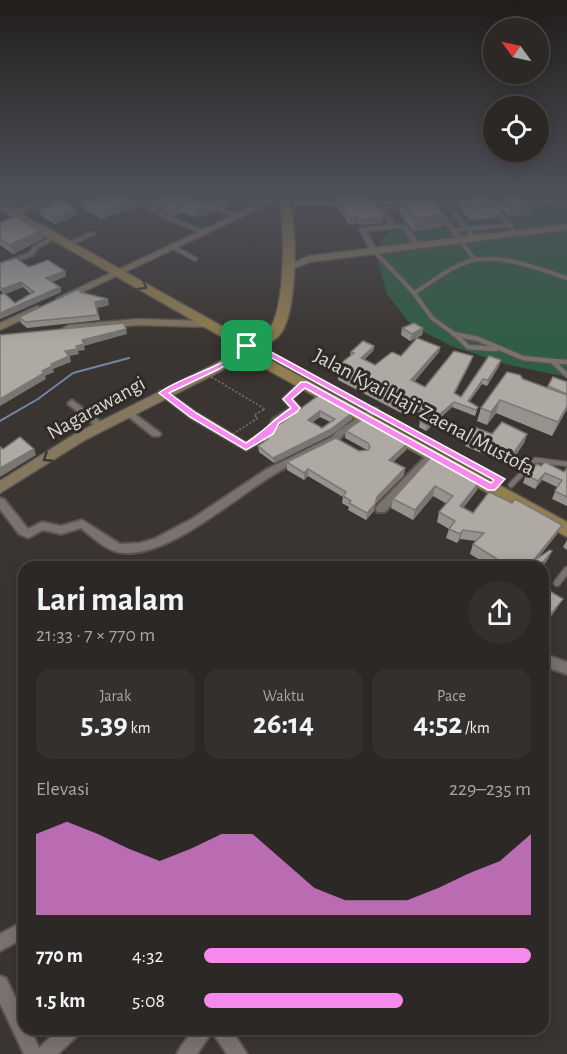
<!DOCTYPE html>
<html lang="id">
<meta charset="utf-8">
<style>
body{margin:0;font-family:"Alegreya Sans",sans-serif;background:#34302d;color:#f1f3f6;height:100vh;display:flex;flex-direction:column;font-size:22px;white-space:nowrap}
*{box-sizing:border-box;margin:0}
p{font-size:20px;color:#a6a6a7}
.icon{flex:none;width:33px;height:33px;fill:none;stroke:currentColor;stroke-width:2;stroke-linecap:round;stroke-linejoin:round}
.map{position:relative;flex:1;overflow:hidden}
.side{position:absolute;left:18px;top:561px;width:531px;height:474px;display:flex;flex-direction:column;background:#2c2825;border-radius:18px;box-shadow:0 3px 15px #0003,0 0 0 2px #484442}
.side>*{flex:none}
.needle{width:39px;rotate:303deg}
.controls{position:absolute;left:483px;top:18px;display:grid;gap:12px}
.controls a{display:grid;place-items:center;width:66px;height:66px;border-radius:50%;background:#2c2825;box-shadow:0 3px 15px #0003,0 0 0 2px #484442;font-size:30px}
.pin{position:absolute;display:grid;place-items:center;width:51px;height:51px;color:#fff;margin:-26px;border-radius:12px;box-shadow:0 3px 9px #0006}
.round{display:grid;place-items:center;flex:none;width:63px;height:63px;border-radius:32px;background:#34302d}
.overview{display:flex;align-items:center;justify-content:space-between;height:102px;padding:0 18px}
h1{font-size:33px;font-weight:700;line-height:45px}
.stats{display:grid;grid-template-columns:repeat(3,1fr);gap:9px;height:102px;padding:6px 18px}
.stats div{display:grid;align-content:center;border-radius:15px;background:#34302d;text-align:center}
.stats b{font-size:30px;font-weight:700}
.stats small{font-size:16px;font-weight:400}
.stats p{font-size:16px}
.chart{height:168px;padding:12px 18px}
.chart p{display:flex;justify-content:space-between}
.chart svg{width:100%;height:108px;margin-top:6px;fill:#f689ee;opacity:.7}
ul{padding:0 18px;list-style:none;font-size:20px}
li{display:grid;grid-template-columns:96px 72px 1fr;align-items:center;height:45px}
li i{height:15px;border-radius:8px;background:#f689ee}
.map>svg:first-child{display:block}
.green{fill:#2f5e44}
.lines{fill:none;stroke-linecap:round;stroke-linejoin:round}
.stream{stroke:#7287a8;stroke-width:2}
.lane-far2-casing{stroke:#595451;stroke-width:6}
.lane-far1-casing{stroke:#595451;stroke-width:7}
.lane-casing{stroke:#595451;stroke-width:9}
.street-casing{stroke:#595451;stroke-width:4}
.secondary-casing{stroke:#595451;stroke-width:3}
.primary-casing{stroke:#595451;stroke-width:3}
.path{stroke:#797471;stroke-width:1.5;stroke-dasharray:2 2;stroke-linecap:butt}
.lane-far2{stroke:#7a726f;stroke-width:4}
.lane-far1{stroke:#7a726f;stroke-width:4.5}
.lane{stroke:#7a726f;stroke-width:6}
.street{fill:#7a726f;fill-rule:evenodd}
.secondary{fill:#867860;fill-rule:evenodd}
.primary{fill:#927e50;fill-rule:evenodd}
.wall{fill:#96928c;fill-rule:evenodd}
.shaded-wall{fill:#7a7772}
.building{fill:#aeaaa3;stroke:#7a7772;stroke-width:1.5;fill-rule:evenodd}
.oneway{stroke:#443c30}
.oneway2{stroke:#3e3730}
.route{fill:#f689ee;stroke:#fff;stroke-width:1.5;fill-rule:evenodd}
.labels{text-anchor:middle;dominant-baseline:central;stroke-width:6;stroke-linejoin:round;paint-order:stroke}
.street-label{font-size:21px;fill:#dad6d4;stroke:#312b28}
</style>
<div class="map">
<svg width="567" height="1054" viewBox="0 0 567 1054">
<rect width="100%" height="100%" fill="#3b3531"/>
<!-- green -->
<polygon class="green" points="424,197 567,197 567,377 509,365 451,346 411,325 387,294 377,258 381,239 402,223 399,209"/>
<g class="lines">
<!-- stream -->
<polyline class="stream" points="0,421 38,399 73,373 129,358"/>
<defs>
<g id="lane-far2">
<polyline points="465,199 446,202 474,238"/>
<polyline points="494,207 516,233"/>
<polyline points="453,230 511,225"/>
<polyline points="460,240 475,260"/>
<polyline points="171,246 195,259"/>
<polyline points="374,251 414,293 432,318 457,336"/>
<path d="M414 293C431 283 448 268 467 262 499 252 536 268 567 278"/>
</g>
<g id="lane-far1">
<polyline points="454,334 478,339 523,358 552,361 567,375"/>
<polyline points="457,336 468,347 496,349"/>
<polyline points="552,361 567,362"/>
<polyline points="511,485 535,460 567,464"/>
</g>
<polyline id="lane" points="557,583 567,570"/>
<g id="street">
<polygon points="75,197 82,197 83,199 80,201"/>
<polygon points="127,197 135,197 173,218 207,232 202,233 169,220"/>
<polygon points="184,197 193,197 219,207 220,206 206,197 214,197 226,204 227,205 224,209 241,217 236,218"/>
<polygon points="425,197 431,197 462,239 462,241 458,241"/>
<polygon points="411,203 413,204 413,206 386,209 395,225 406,225 420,245 419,246 415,246 402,228 366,231 377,251 372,252 359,229 360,228 389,225 379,208 380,207"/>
<polygon points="90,233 95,234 70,245 65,244"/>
<polygon points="53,236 58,237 38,248 33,255 0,268 0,264 29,253 34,246"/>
<polygon points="304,381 308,384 292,399 300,408 299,410 279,423 273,434 246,450 190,417 159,393 160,391 166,391 196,413 246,443 267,430 273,419 291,408 283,399 301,382"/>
<polygon points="72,400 104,424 106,426 104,428 98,428 69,405 68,403"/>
<path d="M374 408 377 409V413L343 435 338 441C313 453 288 465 265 480 229 503 168 556 124 553 107 552 94 538 81 528L61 534 43 530 28 538 19 534 0 509V498L4 499 28 529 42 522 61 526 82 520 120 544 140 543 154 539 192 519 267 469 332 437 337 431Z"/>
<polygon points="128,409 159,432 161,434 159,436 153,436 125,414 125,410"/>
<polygon points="432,452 435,453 437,455 435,457 385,512 377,512 376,509 377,506 429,453"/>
<polygon points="543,654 567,662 567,674 543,666"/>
<polygon points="24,921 24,938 0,951 0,934"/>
<polygon points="0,976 6,978 24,1016 24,1029 30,1029 39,1048 59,1029 81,1029 78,1035 58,1054 24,1054 0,1003"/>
<polygon points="194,1029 231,1029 247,1054 227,1054 212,1032 197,1054 177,1054 180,1048"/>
</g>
<g id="secondary">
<polygon points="50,197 63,197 15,215 8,213"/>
<polygon points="273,197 284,197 66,300 58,300 57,298"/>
<polygon points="567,224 567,230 310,262 287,271 282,268 308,256"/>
<polygon points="37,306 42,309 41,311 0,330 0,323"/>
<polygon points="138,319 208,321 214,324 208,327 138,325 69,331 63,328 69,325"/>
<polygon points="245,347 249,348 249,352 221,371 85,440 0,493 0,481 75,434 213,365"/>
</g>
<path id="primary" d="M278 197H288C298 224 297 302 284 328 277 342 263 347 250 349L567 522V537L243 356 241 353 245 350 0 210V203L4 204 252 343C257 338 266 335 270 328 285 308 286 221 278 197Z"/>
</defs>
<!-- lane-far2 casing -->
<use href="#lane-far2" class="lane-far2-casing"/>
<!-- lane-far1 casing -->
<use href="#lane-far1" class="lane-far1-casing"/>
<!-- lane casing -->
<use href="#lane" class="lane-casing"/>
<!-- street casing -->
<use href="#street" class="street-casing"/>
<!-- secondary casing -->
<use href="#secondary" class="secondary-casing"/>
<!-- primary casing -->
<use href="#primary" class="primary-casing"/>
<!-- path -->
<polygon class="path" points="208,375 265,409 254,415 258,418 230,436 169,393"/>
<!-- lane-far2 -->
<use href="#lane-far2" class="lane-far2"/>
<!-- lane-far1 -->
<use href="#lane-far1" class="lane-far1"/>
<!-- lane -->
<use href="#lane" class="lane"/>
<!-- street -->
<use href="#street" class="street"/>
<!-- secondary -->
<use href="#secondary" class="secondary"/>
<!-- primary -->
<use href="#primary" class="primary"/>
</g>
<!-- wall -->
<g class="wall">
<polygon points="0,197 48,197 30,202 26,199 10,205 0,200"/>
<polygon points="87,197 132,197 138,200 139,206 101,219 82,207 80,201 88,198"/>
<polygon points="140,197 192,197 215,212 196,217 181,212 174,216"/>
<polygon points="218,197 265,197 265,198 252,204 239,198 228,202"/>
<polygon points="326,197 416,197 444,215 442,227 413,231 399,211 400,202 378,204 382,223 361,225 358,223 349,225 339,209 333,206 293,206 293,198 324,198"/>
<polygon points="459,197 562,197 561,199 555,206 543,202 539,206 532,204 530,214 509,216 500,207 497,217 470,220 457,205"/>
<polygon points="49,198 75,209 77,215 55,224 41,216 39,210 52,205"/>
<polygon points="0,223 44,238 13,254 0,245"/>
<path d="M0 263 65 271 66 276 52 282 60 287 61 292 0 319 4 294 0 290ZM23 287 31 294 15 303 5 294Z"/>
<polygon points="80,292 109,305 97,308 100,320 27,328 21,323 19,317"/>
<polygon points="402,328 423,328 422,335 410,341 401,335"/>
<polygon points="374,346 373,351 364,359 375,365 401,356 440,347 439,352 414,382 425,387 471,362 455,393 461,397 501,360 499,366 487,386 482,384 469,402 478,407 475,416 452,407 426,431 419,427 420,421 424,418 409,411 405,415 338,380 338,375 344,371 340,369 340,364 350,356 351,352"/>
<polygon points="553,377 567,382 567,409 552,436 496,413 487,425 477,421 481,408 523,379 547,388"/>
<path d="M319 395 352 419 331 435 274 463 259 452 258 446 264 442V436ZM320 417 330 422 322 428 312 422Z"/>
<polygon points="346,431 408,443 406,450 393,462 405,468 404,475 375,504 374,511 366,520 348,510 349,507 342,503 343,497 308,476 304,480 287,470 287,462 359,451 367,450 345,438"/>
<polygon points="492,434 527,434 524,443 509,465 465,446 468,436"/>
<polygon points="434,454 477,490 463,508 473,513 557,534 538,558 547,561 490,566 470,554 473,544 476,541 460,539 457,543 446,538 449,529 437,522 439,512 447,504 433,496 413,520 391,508 393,499"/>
<polygon points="541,466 564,472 567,468 567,506 552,499 557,487 542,480 535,489 523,483 526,475"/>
<polygon points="567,540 567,550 563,547"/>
<polygon points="543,587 557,608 546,623 543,621"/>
</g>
<!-- shaded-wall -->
<g class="shaded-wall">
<polygon points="14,197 25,197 26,199 10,205 9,199"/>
<polygon points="28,197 48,197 30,202"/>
<polygon points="227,197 238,197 239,198 228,202"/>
<polygon points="254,197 265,197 265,198 252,204 252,198"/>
<polygon points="542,197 545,197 543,202 539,206"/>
<polygon points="557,197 562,197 561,199 555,206"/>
<polygon points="138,200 139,206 101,219 100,213"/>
<polygon points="533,205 530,214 509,216 511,208"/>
<polygon points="181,206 181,212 174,216 173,210"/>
<polygon points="214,206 215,212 196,217 195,211"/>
<polygon points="75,209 77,215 55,224 53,218"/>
<polygon points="444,215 442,227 413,231 415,218"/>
<polygon points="359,216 358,223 349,225 350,218"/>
<polygon points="383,217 382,223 361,225 361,219"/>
<polygon points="42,230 44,238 13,254 10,245"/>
<polygon points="65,271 66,276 48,283 46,278"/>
<polygon points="21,282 23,287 4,294 2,289"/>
<polygon points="60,287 61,292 0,319 0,313"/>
<polygon points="108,299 109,305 97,308 95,302"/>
<polygon points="423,328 422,335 410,341 412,334"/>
<polygon points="126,329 127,334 84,346 85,350 78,351 79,354 70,356 71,362 53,369 54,372 45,376 46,379 0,406 0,399 42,371 65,351 76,346 82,340"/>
<polygon points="374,346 373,351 361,363 361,358"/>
<polygon points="440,347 439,352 410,386 411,380"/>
<polygon points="473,356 471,362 452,398 454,393"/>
<polygon points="501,360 499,366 487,386 488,380"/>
<polygon points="483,379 482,384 466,406 468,401"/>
<polygon points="500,400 496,413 487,425 491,412"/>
<polygon points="454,402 452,407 426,431 427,425"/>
<polygon points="410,405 409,411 405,415 406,409"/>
<polygon points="567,406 567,409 552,436 558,422"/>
<polygon points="320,411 320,417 308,426 308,420"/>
<polygon points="352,413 352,419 331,435 274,463 273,458"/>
<polygon points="527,434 524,443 509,465 512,455"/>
<polygon points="408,443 406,450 388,467 389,460"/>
<polygon points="34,449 36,455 0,477 0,468"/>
<polygon points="405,468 404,475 375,504 374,511 366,520 367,513 377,497"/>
<polygon points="308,469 308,476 304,480 304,473"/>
<polygon points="545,473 542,480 535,489 538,481"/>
<polygon points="481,480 477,490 457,516 460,506"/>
<polygon points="435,486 433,496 413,520 415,510"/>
<polygon points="562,525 557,534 531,567 532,562"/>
<polygon points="463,530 460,539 457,543 460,534"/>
<polygon points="552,551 547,561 542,567 539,567"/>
<polygon points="563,599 557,608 546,623 551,614"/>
</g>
<!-- building -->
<g class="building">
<polygon points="51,197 61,197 75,209 53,218 39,210 56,203 49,198"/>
<polygon points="91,197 132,197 138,200 100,213 80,201"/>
<polygon points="150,197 192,197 214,206 195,211 181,206 173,210"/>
<polygon points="326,197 394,197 375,199 383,217 361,219 359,216 350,218 339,203 333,200 293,200 293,198 324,198"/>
<polygon points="423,197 430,197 444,215 415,218 400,199"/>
<polygon points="464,197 493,197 500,205 473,208"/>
<polygon points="501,197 525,197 533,205 511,208"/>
<polygon points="16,216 34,228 42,230 10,245 0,239 0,223"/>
<polygon points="16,258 29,267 48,260 65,271 46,278 60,287 0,313 0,295 4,293 15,303 34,292 21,282 2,289 0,286 0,263"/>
<polygon points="79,289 80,292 108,299 95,302 98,315 25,322 19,317"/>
<polygon points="124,323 126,329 82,340 84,344 76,346 77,349 65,351 69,356 51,364 52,366 42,371 44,373 0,399 0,335"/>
<polygon points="414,323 423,328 412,334 402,328"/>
<polygon points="417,338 440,347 411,380 425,387 454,351 473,356 454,393 461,397 489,356 501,360 488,380 483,379 468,401 478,407 476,410 454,402 427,425 420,421 429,414 410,405 406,409 338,375 348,368 340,364 354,353 351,352 363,341 374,346 361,358 375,365 392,352 401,356"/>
<polygon points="507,372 520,375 523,379 567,395 567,406 558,422 500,400 491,412 481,408"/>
<polygon points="553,377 567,382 567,394 548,386"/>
<path d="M319 395 352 413 331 429 273 458 258 446 268 439 264 436ZM320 411 335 419 322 428 308 420Z"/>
<polygon points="364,418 408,443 389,460 405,468 377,497 375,504 367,513 349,503 351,501 343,496 346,492 308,469 304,473 287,462 336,438 359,451 368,450 370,447 368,443 346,431"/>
<polygon points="502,422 527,434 512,455 468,436 474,427 492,434"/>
<polygon points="20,437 34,449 0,468 0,447 3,449"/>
<polygon points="434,454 481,480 460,506 473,513 489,492 512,503 515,499 562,525 532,562 550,550 552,551 539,567 489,567 497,559 473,544 484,533 463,530 460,534 449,529 455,521 439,512 453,496 435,486 415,510 393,499"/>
<polygon points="545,462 564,472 567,468 567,497 555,491 562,480 545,473 538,481 526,475 537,464 541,466"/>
<polygon points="543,587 563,599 551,614 543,609"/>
</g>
<!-- one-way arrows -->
<defs><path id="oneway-chevron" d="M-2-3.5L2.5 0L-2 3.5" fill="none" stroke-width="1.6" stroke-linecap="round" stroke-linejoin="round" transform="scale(1.5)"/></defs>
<use class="oneway" href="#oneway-chevron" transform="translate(143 286) rotate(30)"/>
<use class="oneway2" href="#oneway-chevron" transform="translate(47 458) rotate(147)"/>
<!-- sky -->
<linearGradient id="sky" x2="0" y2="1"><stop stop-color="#201d1b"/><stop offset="0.57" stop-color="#4f515a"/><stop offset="1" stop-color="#4f515a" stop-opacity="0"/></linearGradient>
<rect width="567" height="345" fill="url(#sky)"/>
<!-- route -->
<path class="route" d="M259 343 262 347 505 479 495 490H488L305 388 292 399 300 408 297 412 279 423 273 434 246 450 190 417 159 393C178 377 234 365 245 344ZM255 347 257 350 494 480 491 483 307 382H301L283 399 291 408C274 419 263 432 246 443L196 413 169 393 219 369 248 352 250 348Z"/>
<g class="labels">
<!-- street labels -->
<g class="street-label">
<text transform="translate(96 408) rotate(-29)">Nagarawangi</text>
<text transform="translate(424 412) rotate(28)">Jalan Kyai Haji Zaenal Mustofa</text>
</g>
</g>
</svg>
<div class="controls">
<a><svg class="needle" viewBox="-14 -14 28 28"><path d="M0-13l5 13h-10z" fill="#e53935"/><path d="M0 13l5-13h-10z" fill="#a6a6a7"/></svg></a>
<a><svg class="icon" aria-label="locate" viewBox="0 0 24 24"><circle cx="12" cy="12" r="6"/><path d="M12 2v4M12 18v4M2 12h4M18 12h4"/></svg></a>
</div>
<div class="pin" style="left:247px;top:346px;background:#1e9e55"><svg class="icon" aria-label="arrive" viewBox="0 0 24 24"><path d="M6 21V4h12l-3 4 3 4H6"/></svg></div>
<section class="side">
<div class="overview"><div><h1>Lari malam</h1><p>21:33 · 7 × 770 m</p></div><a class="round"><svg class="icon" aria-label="share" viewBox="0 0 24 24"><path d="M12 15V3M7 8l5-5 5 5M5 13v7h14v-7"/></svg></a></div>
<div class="stats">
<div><p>Jarak</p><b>5.39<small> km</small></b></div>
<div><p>Waktu</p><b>26:14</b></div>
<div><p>Pace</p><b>4:52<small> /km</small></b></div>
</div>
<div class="chart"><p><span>Elevasi</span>229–235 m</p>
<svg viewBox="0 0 160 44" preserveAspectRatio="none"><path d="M0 44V11L10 6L20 11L30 17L40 22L50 17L60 11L70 11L80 22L90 33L100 38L110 38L120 38L130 33L140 27L150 22L160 11V44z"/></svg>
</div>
<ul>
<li><b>770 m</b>4:32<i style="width:100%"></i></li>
<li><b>1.5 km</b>5:08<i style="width:61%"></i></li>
</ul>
</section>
</div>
